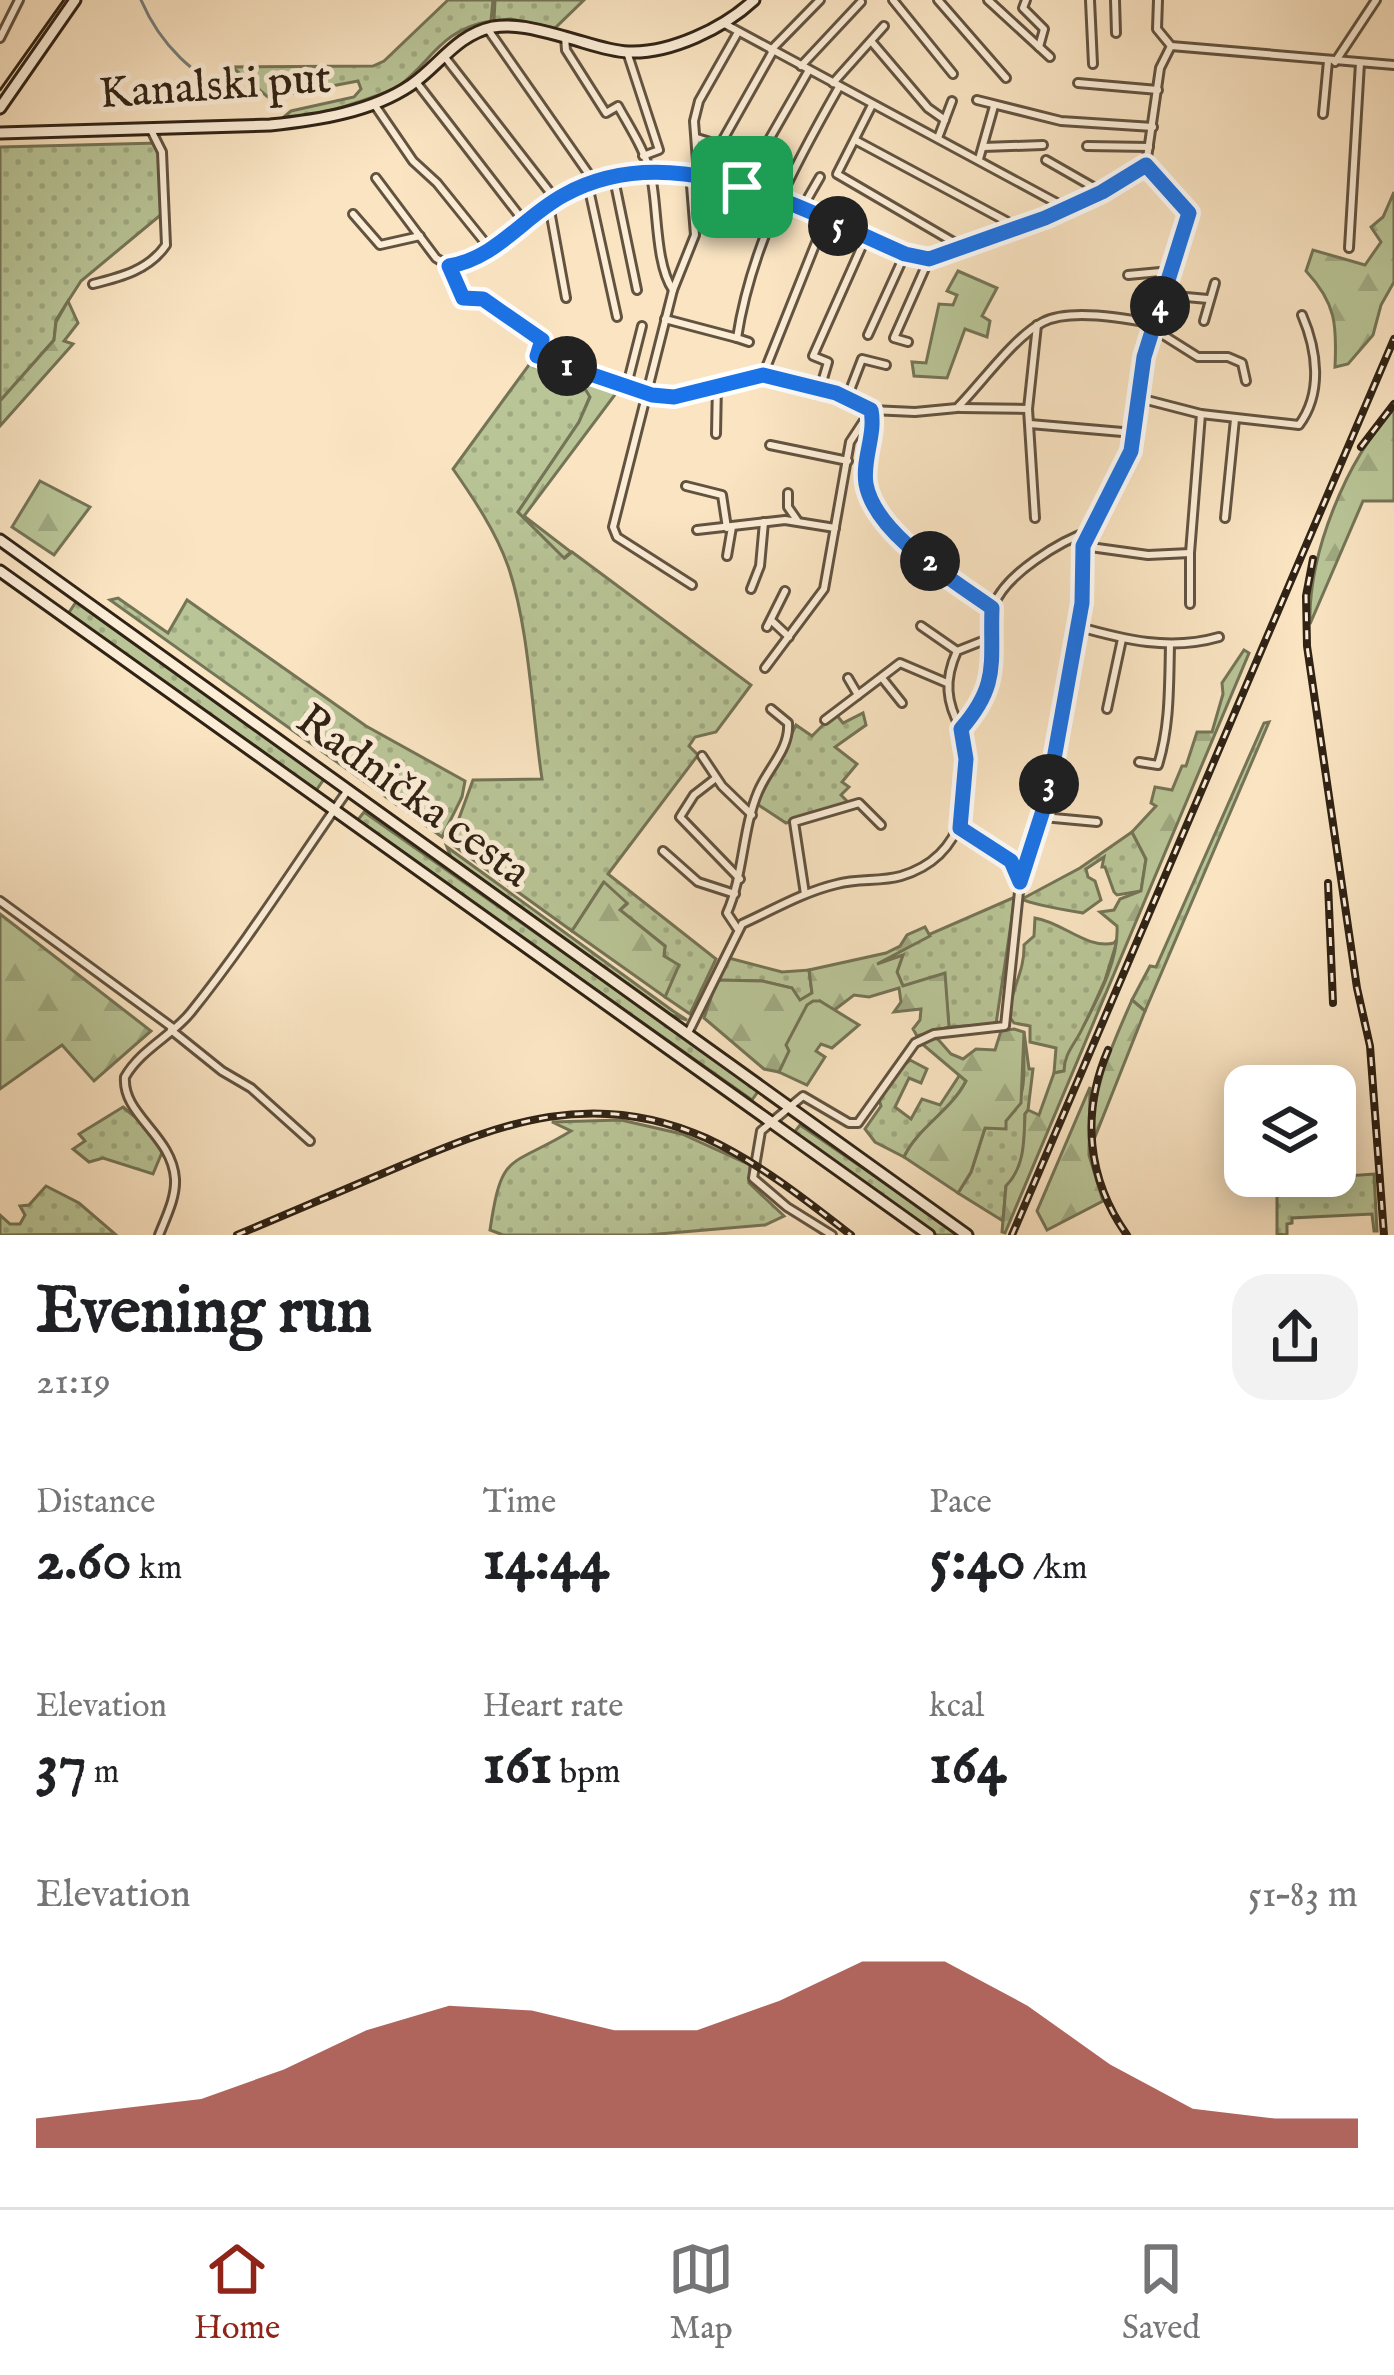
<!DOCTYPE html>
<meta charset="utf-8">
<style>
body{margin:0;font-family:"IM FELL English",serif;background:#f2f2f2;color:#202124;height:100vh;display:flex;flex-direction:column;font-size:45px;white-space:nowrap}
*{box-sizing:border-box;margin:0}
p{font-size:39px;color:#757577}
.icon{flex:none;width:66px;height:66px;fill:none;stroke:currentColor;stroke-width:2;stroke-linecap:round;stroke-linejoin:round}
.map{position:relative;height:1235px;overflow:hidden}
.sheet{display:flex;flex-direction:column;background:#fff;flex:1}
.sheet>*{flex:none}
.buttons{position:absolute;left:1224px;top:1065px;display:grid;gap:24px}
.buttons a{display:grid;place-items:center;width:132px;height:132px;border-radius:24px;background:#fff;box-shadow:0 6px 30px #0003;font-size:60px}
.pin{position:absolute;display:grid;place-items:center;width:102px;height:102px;color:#fff;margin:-51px;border-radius:24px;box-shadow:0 6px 18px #0006}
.km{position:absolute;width:60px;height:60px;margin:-30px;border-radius:50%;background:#222;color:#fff;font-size:33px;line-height:60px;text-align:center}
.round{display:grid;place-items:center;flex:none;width:126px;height:126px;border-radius:36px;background:#f2f2f2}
.headline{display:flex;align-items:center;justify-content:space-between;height:204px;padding:0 36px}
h1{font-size:66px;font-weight:700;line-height:90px}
.figures{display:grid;grid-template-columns:repeat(3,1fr);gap:18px;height:204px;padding:12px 36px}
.figures div{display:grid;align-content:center}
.figures b{font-size:60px;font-weight:700}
.figures small{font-size:33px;font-weight:400}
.figures p{font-size:33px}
.chart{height:336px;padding:24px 36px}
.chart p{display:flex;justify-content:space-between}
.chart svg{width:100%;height:216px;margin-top:12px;fill:#8f2418;opacity:.7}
.tab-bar{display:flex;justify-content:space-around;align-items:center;height:168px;border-top:3px solid #e0e0e0;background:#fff;font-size:33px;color:#757577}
.tab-bar a{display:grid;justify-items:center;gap:6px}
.tab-bar .on{color:#8f2418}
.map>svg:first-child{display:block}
.grass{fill:url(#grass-dots);stroke:#747456;stroke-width:3}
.forest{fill:url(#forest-firs);stroke:#747456;stroke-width:3}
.garden{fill:#b9c597;stroke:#747456;stroke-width:3}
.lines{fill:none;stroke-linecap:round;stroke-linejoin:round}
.stream{stroke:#767e7b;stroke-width:3}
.street-casing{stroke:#625340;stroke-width:12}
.secondary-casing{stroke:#302315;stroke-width:15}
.street{stroke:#fcedd7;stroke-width:6}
.secondary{stroke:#fcedd7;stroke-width:9}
.tram{stroke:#302315;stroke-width:3}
.rail-casing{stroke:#302315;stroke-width:8}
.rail{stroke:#fcedd7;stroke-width:3;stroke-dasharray:9;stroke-linecap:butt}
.route-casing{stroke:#fff;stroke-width:24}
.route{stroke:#1a73e8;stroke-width:15}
.labels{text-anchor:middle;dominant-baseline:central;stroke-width:10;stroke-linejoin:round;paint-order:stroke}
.street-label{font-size:45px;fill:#302315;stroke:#fcedd7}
</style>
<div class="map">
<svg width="1394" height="1235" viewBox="0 0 1394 1235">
<defs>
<pattern id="grass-dots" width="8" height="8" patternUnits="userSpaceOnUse" patternTransform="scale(3)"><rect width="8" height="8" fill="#b9c597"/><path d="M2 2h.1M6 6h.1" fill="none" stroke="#9fa981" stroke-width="1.8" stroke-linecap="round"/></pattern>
<pattern id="forest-firs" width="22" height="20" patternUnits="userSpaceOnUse" patternTransform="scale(3)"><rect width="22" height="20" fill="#b9c597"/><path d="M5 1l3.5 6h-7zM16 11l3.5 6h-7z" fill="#9fa981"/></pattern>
</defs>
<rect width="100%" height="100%" fill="#fae4c2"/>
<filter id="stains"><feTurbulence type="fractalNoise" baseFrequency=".00167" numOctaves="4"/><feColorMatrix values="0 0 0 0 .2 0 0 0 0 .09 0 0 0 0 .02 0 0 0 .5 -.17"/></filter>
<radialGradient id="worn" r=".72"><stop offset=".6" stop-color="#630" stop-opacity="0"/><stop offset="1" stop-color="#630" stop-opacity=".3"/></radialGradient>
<!-- grass -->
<g class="grass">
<path d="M448 0H493L491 21C441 29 431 62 400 85 387 95 305 121 285 116L291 111 354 97 361 89 358 81 269 98 232 67 373 66 384 61Z"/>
<polygon points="495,0 584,0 555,28 511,19 494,21"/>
<polygon points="158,143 163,213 81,281 56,320 54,340 0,401 0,147"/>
<path d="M534 358 575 372 590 396 579 422 518 512 565 558 572 552 751 685 716 732 695 737 689 746 698 755 608 874 716 959 690 1014 665 997 678 965 664 956 665 946 620 910 627 904 603 883 572 931 450 843 473 780 542 779C532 713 529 627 508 566 496 532 474 499 453 469Z"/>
<polygon points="118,598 168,633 187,600 366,726 465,781 462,797 442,837 110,600"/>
<polygon points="76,602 324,779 315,792 68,614"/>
<polygon points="835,713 843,723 863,713 866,725 835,747 857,764 842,782 849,787 841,795 848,802 786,823 757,804 796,725 812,736"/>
<polygon points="1269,722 1145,1011 1132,1000 1150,966 1156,967 1264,723"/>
<polygon points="364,812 759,1090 752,1100 357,821"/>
<path d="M1132 832 1146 859 1141 891 1117 895 1114 892 1105 867H1102L1104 857 1086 869 1088 877 1095 881 1101 900 1083 913C1071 911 1030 904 1022 899L1080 868Z"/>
<polygon points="447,847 673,1011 687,1020 671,1015 451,857"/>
<polygon points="1015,897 996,1024 949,1027 944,974 903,986 897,972 902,957 877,965 930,934"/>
<path d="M1035 918C1062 922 1088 950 1114 943L1118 938 1105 980 1064 1071 1054 1073 1056 1048 1030 1042V1026L1014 1023 1009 1016C1010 990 1025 972 1024 945L1034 936Z"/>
<polygon points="725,957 782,972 809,970 812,993 799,1001 792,988 762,981 717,980"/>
<path d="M1024 1032 1029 1069H1033L1028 1110 1025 1114C1025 1140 1025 1168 1006 1186L1003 1221 958 1193 971 1172 985 1128C1034 1112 1022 1075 1024 1032Z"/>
<path d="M910 1060 927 1069 921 1083 909 1078 895 1107 911 1119 922 1099 940 1105 961 1073 966 1081C951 1111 918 1127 904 1157L875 1142 865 1129 881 1106 879 1099 898 1070Z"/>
<polygon points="123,1107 147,1127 163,1150 153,1174 103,1158 89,1162 73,1149 85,1141 79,1134"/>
<path d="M621 1120 682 1134 750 1165 749 1183 784 1216 765 1225 647 1235H503L490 1230C502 1150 508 1169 571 1131L552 1122Z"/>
<polygon points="800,1125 961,1235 936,1235 793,1134"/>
<polygon points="1374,1174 1377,1231 1374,1231 1372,1214 1292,1218 1292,1223 1287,1224 1287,1235 1277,1234 1277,1181"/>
<polygon points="46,1186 79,1203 115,1234 0,1235 0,1215 10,1224 20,1224 25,1215 20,1206 29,1205"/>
</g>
<!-- forest -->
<g class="forest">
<path d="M1394 192V282L1381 305 1373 335 1348 364 1335 367C1337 325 1336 303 1306 271L1313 250 1365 265 1381 242 1371 227 1383 217Z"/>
<polygon points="68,301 78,323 64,341 73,344 0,426 0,401 54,340 56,322"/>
<polygon points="575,372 620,388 524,516 571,552 564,558 518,512 579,422 590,397"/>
<path d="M1394 409V501H1363L1310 624C1308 554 1346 460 1394 409Z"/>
<polygon points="40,481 90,507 54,555 12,527"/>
<path d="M1244 650 1249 653 1005 1233 1002 1232 1006 1186C1025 1167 1024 1140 1025 1114L1028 1110 1039 1115 1054 1073 1064 1071C1064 1053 1076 1043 1083 1027 1098 998 1119 960 1117 926L1100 912 1114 910 1120 899 1141 891 1146 859 1132 832 1156 806 1151 803 1155 787 1172 790 1182 766H1186L1197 732H1212L1223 694 1222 683Z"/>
<polygon points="604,882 627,903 620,910 665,946 664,956 679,965 665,997 572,931"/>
<polygon points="0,914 151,1031 94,1081 62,1045 0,1089"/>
<polygon points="925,927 930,936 877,964 903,955 897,972 903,986 945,973 949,1027 917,1036 913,1029 920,1020 921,1009 894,1012 901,1002 899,988 869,997 854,995 833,1011 820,1001 779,1072 764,1069 704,1018 717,980 762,981 792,988 800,1000 812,993 809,970 886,953 900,946 907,935"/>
<path d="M1132 1000 1145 1011 1093 1142C1090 1091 1112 1046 1132 1000Z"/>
<path d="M1014 1029 1024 1032 1021 1103 1006 1121V1129L985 1128 971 1172 958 1193 904 1157C918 1127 951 1111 966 1081L921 1043 936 1037 951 1054 963 1059 976 1049 995 1050 1001 1031Z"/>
<polygon points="1090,1087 1089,1155 1103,1201 1047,1230 1037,1211"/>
</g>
<!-- garden -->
<g class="garden">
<polygon points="958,271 997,288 982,316 990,321 987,337 965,329 947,378 914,376 912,362 926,363 939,304 953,305 957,295 947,291"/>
<polygon points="813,1001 820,1001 859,1025 832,1048 821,1044 816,1051 825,1057 807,1085 779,1072 789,1051 786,1045 807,1005"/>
</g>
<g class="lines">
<!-- stream -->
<path class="stream" d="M141 0C162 49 193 72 237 100"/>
<defs>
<g id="street">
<polyline points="893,0 953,74"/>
<polyline points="938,0 1006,78"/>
<polyline points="988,0 1050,57"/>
<polyline points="1026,0 1023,8 1044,29 1039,47"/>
<polyline points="1090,0 1093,64"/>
<polyline points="1115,0 1116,33"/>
<polyline points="1158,0 1157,29 1171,46 1394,65"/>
<polyline points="723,23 1068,209"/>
<polyline points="487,28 595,183"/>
<path d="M565 37 566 50 606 113 618 106C630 128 646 152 651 176 658 208 655 264 673 290"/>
<polyline points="0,38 19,0"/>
<polyline points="871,41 928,108 945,120"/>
<polyline points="771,50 820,0"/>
<polyline points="627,52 659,150 643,156"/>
<polyline points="444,56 556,200"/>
<polyline points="1335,62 1376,0"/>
<polyline points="801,66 861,2"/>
<polyline points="417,83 525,223"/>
<polyline points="833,83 884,26"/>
<polyline points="1078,83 1158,90"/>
<polyline points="977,100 1061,121 1153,127"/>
<polyline points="374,104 413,161 437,183 491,250"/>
<polyline points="872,105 837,174 962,247"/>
<polyline points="1323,114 1328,61"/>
<polyline points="697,138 720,145 773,51"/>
<polyline points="938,138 952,101"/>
<polyline points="855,140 1006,221 1012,228"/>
<polyline points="1087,146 1149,147"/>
<polyline points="983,147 1043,145"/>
<polyline points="979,159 994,106"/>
<polyline points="1046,160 1102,192"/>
<polyline points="690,173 695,235 673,290 613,527 617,537 692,585"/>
<polyline points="698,175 694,121 699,101 737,34"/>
<polyline points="376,178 436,258 449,266"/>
<polyline points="614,179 637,290"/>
<polyline points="588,185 617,317"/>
<polyline points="742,187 809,70"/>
<polyline points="549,205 566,298"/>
<polyline points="801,210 820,177"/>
<polyline points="353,214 380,245 420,236"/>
<polyline points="835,224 844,208"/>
<polyline points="1349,248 1360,63"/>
<path d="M449 266C497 258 523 217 564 195 675 134 803 210 905 254L929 259 1045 218 1102 192 1146 165 1160 68 1171 46"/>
<path d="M450 268 463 297 483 299 542 340 537 356 652 395 668 397 763 375 836 393 871 410 915 412 957 408C981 384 1014 337 1043 322 1070 308 1125 318 1154 324"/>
<polyline points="1128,275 1171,271"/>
<path d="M93 284C121 277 149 270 166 245L162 152 150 128"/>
<polyline points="1164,295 1208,299"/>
<polyline points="665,319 737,338"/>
<polyline points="1204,321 1215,283"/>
<polyline points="1152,328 1198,357 1228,357 1242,363 1246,381"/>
<polyline points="868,335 905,254"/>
<path d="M749 342 737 338C751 246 794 166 839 87"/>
<polyline points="908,342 894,338 929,259"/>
<polyline points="763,375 825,220"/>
<polyline points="627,385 642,326"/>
<polyline points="820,389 828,362 813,356 866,237"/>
<polyline points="847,398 862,359 886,365"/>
<path d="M1139 398 1201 414 1299 425C1323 393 1317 350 1302 315"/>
<polyline points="960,408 1028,409"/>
<path d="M871 410C875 435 862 459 866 484 875 534 952 579 991 607"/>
<polyline points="1030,424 1134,433"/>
<polyline points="716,434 717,384"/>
<polyline points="770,445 848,461"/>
<polyline points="686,486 722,495 727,528"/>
<polyline points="788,493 788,507 797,520"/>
<polyline points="1035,518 1028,409 1037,325"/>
<polyline points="1225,518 1235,419"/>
<polyline points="697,530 785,520 835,528"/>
<polyline points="1083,546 1148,555 1190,553"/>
<polyline points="727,556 732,527"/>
<polyline points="751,589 760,566 764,522"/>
<polyline points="1190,604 1190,553 1201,414"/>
<polyline points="772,621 789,637"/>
<polyline points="921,626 957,651"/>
<path d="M1076 626C1125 640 1170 651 1219 637"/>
<polyline points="767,627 785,591"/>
<polyline points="765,668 824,589 850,442 871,410"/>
<polyline points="848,678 858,695 900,663 947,683"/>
<polyline points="882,678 902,703"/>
<polyline points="1107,709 1122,639"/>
<polyline points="825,720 858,695"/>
<path d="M961 729C946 702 944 680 957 651L990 638"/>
<polyline points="702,756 722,786 752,815"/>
<path d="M1139 762 1158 765C1170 726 1169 686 1170 645"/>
<polyline points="716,778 694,795 680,817 740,879"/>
<polyline points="1043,817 1097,822"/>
<polyline points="960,828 1016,862 1028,859 1047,798 1082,603 1083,546 1131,451 1145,357 1189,213 1146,165"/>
<polyline points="663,851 698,882 735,894"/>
<polyline points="1011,861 1020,882 1028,859"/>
<polyline points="805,894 794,822 859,803 881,825"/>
<polyline points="0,901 173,1028"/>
<path d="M737 928 727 913C744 874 742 830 758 792 768 768 790 749 788 723L771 709"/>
<polyline points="171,1030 222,1071 251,1088 310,1141"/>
<path d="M688 1033 742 924C773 910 803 892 837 884 858 878 880 882 901 876 968 856 975 789 961 729 981 705 993 685 992 652 991 638 989 619 994 605 1006 574 1060 541 1090 531"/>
<path d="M159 1235C166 1217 176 1198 175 1179 172 1135 122 1115 125 1077 141 1049 172 1036 191 1012 248 941 296 864 348 790"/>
<polyline points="832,1235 787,1207 753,1178 761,1131 803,1096 849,1123 858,1123 915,1043 934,1034 1005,1026 1020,882"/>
</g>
<g id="secondary">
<polyline points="0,108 75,0"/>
<path d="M0 133 270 125C318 120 371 112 411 85 440 65 456 35 493 27 517 23 542 31 565 37 585 42 607 51 628 52 670 54 724 28 754 0"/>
<polyline points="0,540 967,1235"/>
<polyline points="0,571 929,1235"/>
</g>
</defs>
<!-- street casing -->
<use href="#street" class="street-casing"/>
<!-- secondary casing -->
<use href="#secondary" class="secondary-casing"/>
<!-- street -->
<use href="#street" class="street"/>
<!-- secondary -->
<use href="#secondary" class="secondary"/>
<!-- tram -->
<polyline class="tram" points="0,90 64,0"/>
<defs>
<g id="rail">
<polyline points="1361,447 1394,404"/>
<polyline points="1313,559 1306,596 1307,646 1357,988 1370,1046 1384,1235"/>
<polyline points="1328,883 1333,1003"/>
<path d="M1108 1050C1081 1113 1087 1179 1127 1235"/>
<path d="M237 1235C291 1212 344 1190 398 1167 503 1122 594 1088 706 1138 758 1162 806 1200 851 1235"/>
<polyline points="1012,1235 1394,339"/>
</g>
</defs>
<!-- rail casing -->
<use href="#rail" class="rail-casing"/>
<!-- rail -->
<use href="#rail" class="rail"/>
</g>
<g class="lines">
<defs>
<path id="route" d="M1146 165 1189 213 1144 357 1131 451 1083 546 1082 603 1047 798 1020 882 1011 861 960 828 966 759 961 729C1000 684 990 663 992 608 953 580 875 534 866 484 862 459 876 435 871 410L836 393 763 375 674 397 652 395 537 356 542 340 483 299 463 298 449 266C497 258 523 217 564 195 675 134 803 210 905 254L929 259 1045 218 1102 192Z"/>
</defs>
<!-- route casing -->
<use href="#route" class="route-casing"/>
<!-- route -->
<use href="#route" class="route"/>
</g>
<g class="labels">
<!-- street labels -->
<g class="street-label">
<text transform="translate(215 87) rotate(-4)">Kanalski put</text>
<text transform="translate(413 797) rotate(36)">Radnička cesta</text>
</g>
</g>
<rect width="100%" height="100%" filter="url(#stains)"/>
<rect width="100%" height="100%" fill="url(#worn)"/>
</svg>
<div class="buttons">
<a><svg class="icon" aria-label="layers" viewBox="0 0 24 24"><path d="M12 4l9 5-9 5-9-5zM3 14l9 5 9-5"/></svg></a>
</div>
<div class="pin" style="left:742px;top:187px;background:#1e9e55"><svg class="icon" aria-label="arrive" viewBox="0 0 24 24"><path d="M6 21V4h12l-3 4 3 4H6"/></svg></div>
<b class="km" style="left:567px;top:366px">1</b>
<b class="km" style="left:930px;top:561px">2</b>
<b class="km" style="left:1049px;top:784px">3</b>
<b class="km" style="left:1160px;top:306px">4</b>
<b class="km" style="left:838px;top:226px">5</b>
</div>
<section class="sheet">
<div class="headline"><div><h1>Evening run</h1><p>21:19</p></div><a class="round"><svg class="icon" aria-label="share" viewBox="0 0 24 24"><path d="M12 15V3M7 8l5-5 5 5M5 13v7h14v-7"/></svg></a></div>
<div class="figures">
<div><p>Distance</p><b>2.60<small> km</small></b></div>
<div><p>Time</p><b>14:44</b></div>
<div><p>Pace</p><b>5:40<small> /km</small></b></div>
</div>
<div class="figures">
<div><p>Elevation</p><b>37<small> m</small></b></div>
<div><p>Heart rate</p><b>161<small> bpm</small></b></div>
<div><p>kcal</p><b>164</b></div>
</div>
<div class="chart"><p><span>Elevation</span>51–83 m</p>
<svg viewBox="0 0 160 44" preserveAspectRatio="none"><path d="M0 44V38L10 36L20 34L30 28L40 20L50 15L60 16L70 20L80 20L90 14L100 6L110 6L120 15L130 27L140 36L150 38L160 38V44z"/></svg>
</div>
</section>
<nav class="tab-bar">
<a class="on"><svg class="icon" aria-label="home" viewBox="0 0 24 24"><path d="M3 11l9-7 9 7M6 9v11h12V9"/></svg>Home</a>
<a><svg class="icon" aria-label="map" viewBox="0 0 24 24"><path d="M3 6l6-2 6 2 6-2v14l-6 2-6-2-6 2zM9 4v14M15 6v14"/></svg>Map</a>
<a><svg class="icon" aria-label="saved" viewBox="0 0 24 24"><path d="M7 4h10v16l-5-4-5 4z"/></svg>Saved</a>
</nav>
